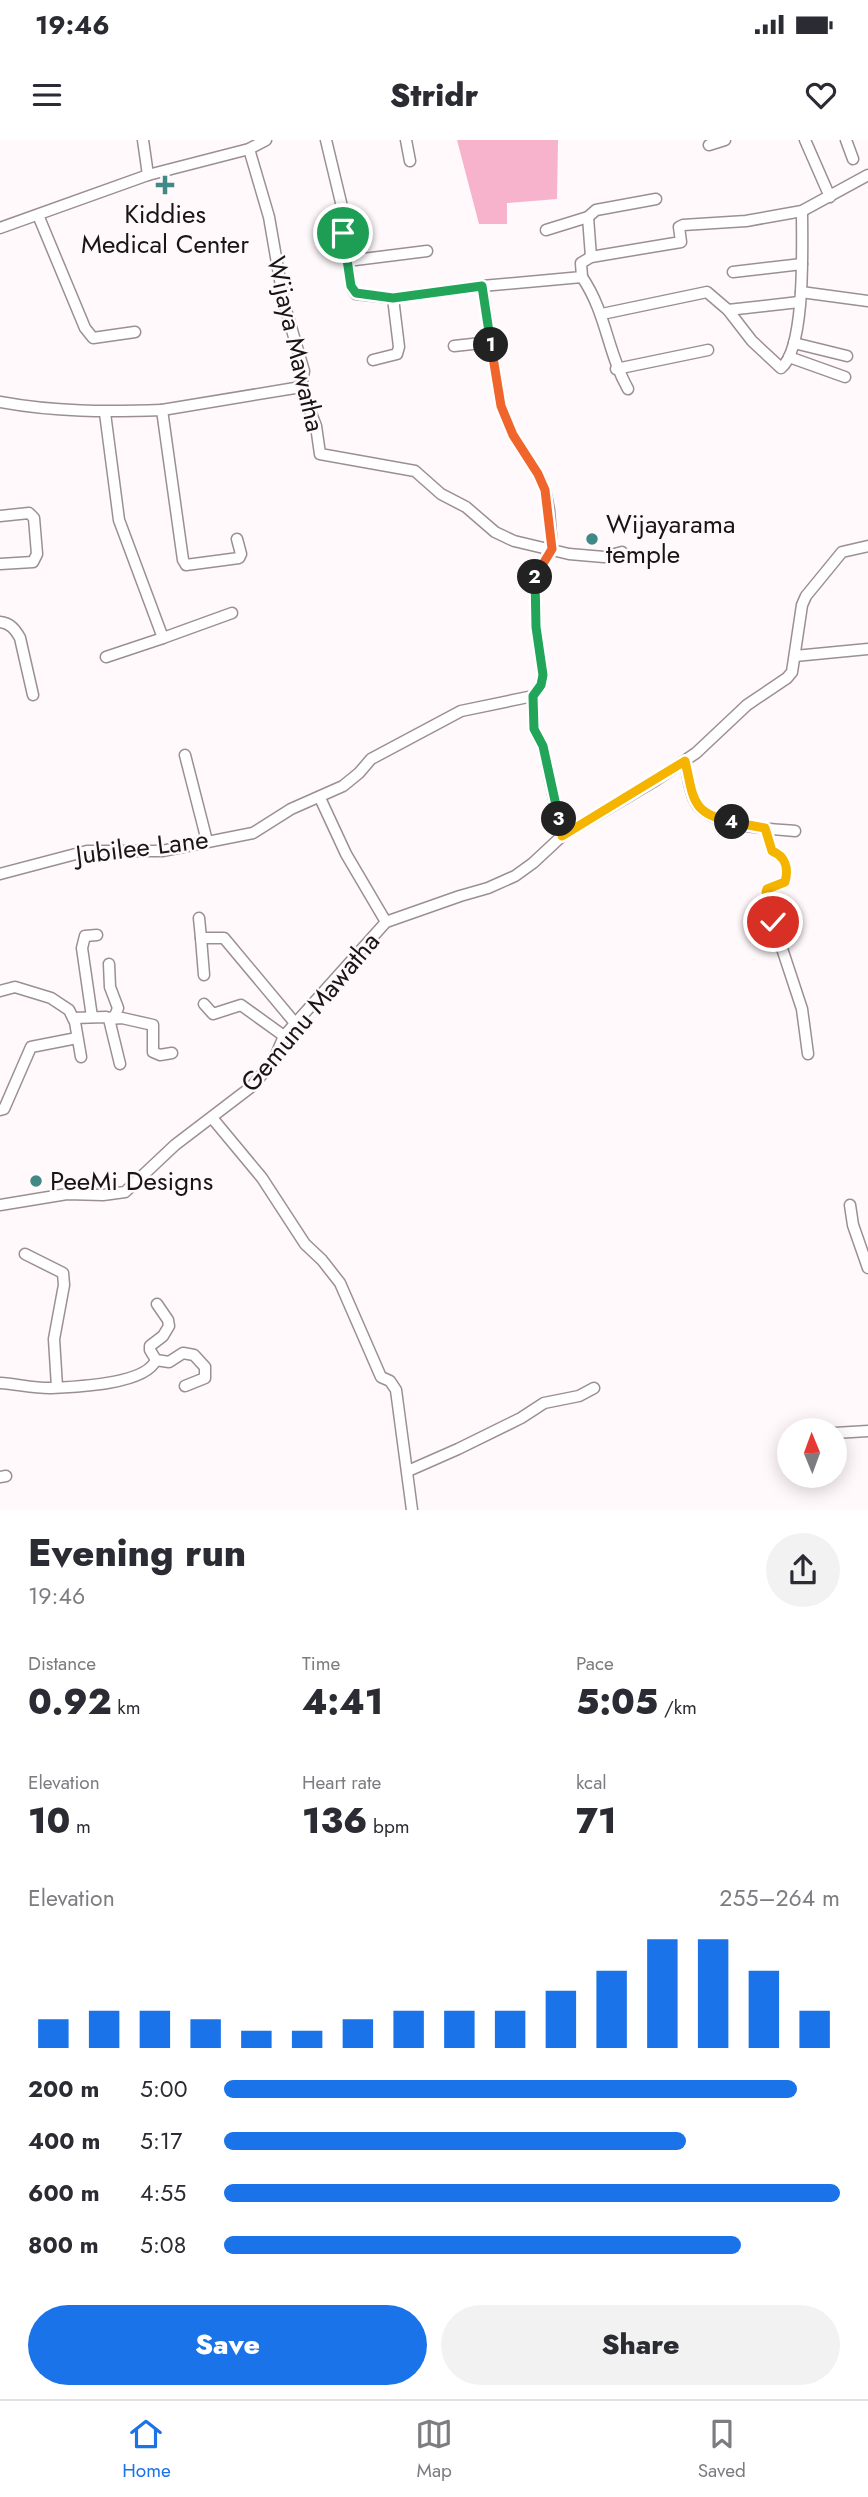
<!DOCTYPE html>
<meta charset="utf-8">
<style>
body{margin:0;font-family:Jost,sans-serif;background:#f2f2f3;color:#2b2b33;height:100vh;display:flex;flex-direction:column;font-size:26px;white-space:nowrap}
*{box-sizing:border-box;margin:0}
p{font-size:23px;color:#7c7c81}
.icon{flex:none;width:38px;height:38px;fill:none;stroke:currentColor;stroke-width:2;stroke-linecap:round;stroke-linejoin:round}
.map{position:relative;height:1370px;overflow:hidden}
.side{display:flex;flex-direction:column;background:#fff;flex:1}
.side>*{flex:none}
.needle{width:46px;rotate:359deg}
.controls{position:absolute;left:777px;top:1278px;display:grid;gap:14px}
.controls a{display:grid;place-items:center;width:70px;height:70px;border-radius:50%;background:#fff;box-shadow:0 4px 18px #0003;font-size:35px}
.pin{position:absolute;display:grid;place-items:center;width:60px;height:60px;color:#fff;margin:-30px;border:4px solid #fff;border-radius:50%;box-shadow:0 2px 7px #0007}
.km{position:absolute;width:35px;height:35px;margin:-18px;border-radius:50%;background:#222;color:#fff;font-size:19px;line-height:35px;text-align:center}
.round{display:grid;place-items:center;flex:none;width:74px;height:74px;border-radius:37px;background:#f2f2f3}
.head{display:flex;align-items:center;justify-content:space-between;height:119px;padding:0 28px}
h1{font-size:38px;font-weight:800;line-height:52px}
.stats{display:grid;grid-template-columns:repeat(3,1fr);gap:10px;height:119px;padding:7px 28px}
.stats div{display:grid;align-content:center}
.stats b{font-size:35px;font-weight:800}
.stats small{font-size:19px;font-weight:400}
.stats p{font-size:19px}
.chart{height:196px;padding:14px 28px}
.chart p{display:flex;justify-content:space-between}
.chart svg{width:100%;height:126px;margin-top:7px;stroke:#1a73e8;stroke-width:6}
.cta{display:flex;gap:14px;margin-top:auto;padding:14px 28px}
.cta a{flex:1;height:80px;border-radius:42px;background:#1a73e8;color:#fff;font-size:28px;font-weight:800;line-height:80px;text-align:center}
.cta a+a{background:#f2f2f3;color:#2b2b33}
ul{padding:0 28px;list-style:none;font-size:23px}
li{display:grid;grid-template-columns:112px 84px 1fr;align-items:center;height:52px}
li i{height:18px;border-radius:9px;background:#1a73e8}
.status{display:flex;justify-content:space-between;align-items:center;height:49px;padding:0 35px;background:#fff;direction:ltr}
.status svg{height:19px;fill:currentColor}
header{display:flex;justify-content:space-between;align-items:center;height:91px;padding:0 28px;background:#fff;font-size:32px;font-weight:800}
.menu{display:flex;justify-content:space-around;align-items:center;height:98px;border-top:2px solid #e1e1e2;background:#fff;font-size:19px;color:#7c7c81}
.menu a{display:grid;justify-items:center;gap:4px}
.menu .selected{color:#1a73e8}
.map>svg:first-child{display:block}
.green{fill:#f7b3cb}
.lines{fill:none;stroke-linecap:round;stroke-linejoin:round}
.minor-casing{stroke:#9c8f93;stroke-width:13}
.minor{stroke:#fff;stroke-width:10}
.split-1-casing{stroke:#fff;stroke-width:14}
.split-2-casing{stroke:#fff;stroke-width:14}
.split-3-casing{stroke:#fff;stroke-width:14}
.split-4-casing{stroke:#fff;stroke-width:14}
.split-5-casing{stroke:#fff;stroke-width:14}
.split-1{stroke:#22a559;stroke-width:9}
.split-2{stroke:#f0652b;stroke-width:9}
.split-3{stroke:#22a559;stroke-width:9}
.split-4{stroke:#f5b400;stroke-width:9}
.split-5{stroke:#f5b400;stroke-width:9}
.poi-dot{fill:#418987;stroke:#fff9fb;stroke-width:2.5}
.labels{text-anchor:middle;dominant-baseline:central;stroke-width:5;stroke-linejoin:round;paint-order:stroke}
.poi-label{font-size:26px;fill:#191516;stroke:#fff9fb;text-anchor:start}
.street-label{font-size:26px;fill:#191516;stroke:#fff9fb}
</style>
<div class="status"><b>19:46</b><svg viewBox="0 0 49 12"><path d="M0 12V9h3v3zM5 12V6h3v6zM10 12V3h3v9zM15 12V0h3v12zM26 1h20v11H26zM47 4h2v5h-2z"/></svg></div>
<header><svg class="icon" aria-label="menu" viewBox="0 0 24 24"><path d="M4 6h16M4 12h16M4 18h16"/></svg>Stridr<svg class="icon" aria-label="heart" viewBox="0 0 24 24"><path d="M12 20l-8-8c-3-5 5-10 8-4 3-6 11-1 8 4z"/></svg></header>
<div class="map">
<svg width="868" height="1370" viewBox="0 0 868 1370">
<rect width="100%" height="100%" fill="#fff9fb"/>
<!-- green -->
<polygon class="green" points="457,0 558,0 557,59 507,63 507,84 479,84"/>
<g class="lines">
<defs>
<g id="minor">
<polyline points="143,0 148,35"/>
<polyline points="406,0 410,21"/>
<polyline points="805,0 830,57"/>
<polyline points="846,0 853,19"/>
<polyline points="709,5 725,0"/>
<polyline points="249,9 269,77 284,163 304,231 301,247 316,286 320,314 415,331 441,354 466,367 495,392 514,401 569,414 604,417 622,412"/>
<polyline points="38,75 85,188 93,198 135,192"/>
<polyline points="588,77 591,117"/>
<polyline points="0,88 148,35 249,9 266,0"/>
<polyline points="546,90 588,77 596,70 656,59"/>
<polyline points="347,121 427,111"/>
<polyline points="733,132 802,124"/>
<path d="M582 137C607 174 607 212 628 249"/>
<polyline points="482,146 582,137 581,123 591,117 681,102 679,87 683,85 746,81 802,71 868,35"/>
<polyline points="801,152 868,161"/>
<polyline points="728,170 799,162"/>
<path d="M602 174 707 152 728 170 752 201 781 228C806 208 802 103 802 71"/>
<polyline points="794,203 847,216"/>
<polyline points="454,206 491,202"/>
<polyline points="789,217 845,237"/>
<polyline points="373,220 397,214 399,207 393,158"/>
<polyline points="616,229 708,210"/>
<path d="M0 262C54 272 107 272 162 270L183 420 186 425 239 418 241 414 237 399"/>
<polyline points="162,270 301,247"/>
<polyline points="105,273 119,380 163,498 106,517"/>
<polyline points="0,376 29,373 34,378 37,414 33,422 0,424"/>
<path d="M0 482C10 483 15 489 20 498L33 555"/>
<polyline points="163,498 232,473"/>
<polyline points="795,516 868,509"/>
<polyline points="533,556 534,589 543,606 562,696"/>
<polyline points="185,615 207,701"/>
<path d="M685 621C688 634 689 652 696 663 709 686 770 689 795 691"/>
<polyline points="320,658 346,714 386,782"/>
<path d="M765 688 772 711C785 716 789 728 785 742L767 749V763L802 869 808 914"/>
<polyline points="0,734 87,711 162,711 253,693 291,669 343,646 359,633 371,619 461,571 533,556 541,545 543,535 536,487 535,436 552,409 549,370 545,350 538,334 513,295 501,266 482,146 393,158 356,154 351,146 343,93 344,75 326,0"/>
<polyline points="199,778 201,798 224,798 295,883"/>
<polyline points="201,798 204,835"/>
<polyline points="109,824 110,847 118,868 115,876 110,878"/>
<polyline points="0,851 15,847 51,858 69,870 75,882 81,917"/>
<polyline points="204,864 213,874 241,865 284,896"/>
<polyline points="92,877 82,808 85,796 97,795"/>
<polyline points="73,878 106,877 109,879 120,924"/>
<polyline points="109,879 122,878 153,885 153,912 160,915 172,913"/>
<polyline points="0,970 4,969 31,907 77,898"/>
<polyline points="213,979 262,1038 305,1104 322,1120 340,1143 381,1237 390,1241 396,1250 412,1370"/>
<polyline points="0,1065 67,1054 103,1055 125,1052 175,1005 251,947 273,922 284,896 386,782 460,756 488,748 515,736 533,723 562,696 653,642 696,613 747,565 787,538 792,532 802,465 806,456 842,412 868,406"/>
<polyline points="850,1065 853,1085 868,1128"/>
<polyline points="25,1114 63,1133 64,1145 54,1199 57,1247"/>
<polyline points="156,1220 169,1222 183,1213 194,1215 205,1227 205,1238 185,1246"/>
<path d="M0 1243C16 1244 33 1248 49 1248 74 1247 145 1245 156 1220L150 1210V1206L163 1196 169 1186 168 1180 157 1164"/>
<polyline points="835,1293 868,1291"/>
<polyline points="408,1331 458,1309 521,1278 544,1263 579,1256 594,1248"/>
<polyline points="0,1337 6,1336"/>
</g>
</defs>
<!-- minor casing -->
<use href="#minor" class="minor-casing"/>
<!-- minor -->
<use href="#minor" class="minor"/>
</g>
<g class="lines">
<defs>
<polyline id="split-1" points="343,93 351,146 356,153 393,158 482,146 491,205"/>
<polyline id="split-2" points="491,205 501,266 513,295 538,334 545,350 552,409 535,437"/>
<polyline id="split-3" points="535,437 536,487 543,535 541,545 533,556 534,589 543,606 559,679"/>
<path id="split-4" d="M559 679 562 696 685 621C694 658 690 673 732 682"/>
<path id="split-5" d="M732 682 765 688 772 711C785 716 789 728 785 742L767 749 766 752 773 782"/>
</defs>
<!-- split-1 casing -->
<use href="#split-1" class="split-1-casing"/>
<!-- split-2 casing -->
<use href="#split-2" class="split-2-casing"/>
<!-- split-3 casing -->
<use href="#split-3" class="split-3-casing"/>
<!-- split-4 casing -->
<use href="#split-4" class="split-4-casing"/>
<!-- split-5 casing -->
<use href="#split-5" class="split-5-casing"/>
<!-- split-1 -->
<use href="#split-1" class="split-1"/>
<!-- split-2 -->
<use href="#split-2" class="split-2"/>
<!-- split-3 -->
<use href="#split-3" class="split-3"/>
<!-- split-4 -->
<use href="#split-4" class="split-4"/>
<!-- split-5 -->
<use href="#split-5" class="split-5"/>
</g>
<!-- markers -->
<g class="poi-dot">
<path d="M161.5 34.5h7v7h7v7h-7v7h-7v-7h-7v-7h7z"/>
<circle cx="592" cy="399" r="7"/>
<circle cx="36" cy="1041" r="7"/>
</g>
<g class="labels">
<!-- poi labels -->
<g class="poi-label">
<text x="165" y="74" text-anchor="middle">Kiddies<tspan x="165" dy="30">Medical Center</tspan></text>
<text x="606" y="384">Wijayarama<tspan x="606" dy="30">temple</tspan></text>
<text x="50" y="1041">PeeMi Designs</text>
</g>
<!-- street labels -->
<g class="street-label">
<text transform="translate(296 204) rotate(77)">Wijaya Mawatha</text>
<text transform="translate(142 707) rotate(-7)">Jubilee Lane</text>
<text transform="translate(310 872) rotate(-50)">Gemunu Mawatha</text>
</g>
</g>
</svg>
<div class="controls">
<a><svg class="needle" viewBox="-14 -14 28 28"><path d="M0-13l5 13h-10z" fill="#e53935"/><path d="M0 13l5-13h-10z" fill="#7c7c81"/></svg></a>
</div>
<div class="pin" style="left:343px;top:93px;background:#1e9e55"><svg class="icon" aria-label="arrive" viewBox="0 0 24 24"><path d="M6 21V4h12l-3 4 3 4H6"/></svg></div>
<div class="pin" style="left:773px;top:782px;background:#d93025"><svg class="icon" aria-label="check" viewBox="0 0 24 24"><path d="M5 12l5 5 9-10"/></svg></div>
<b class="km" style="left:491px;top:205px">1</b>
<b class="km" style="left:535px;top:437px">2</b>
<b class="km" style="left:559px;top:679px">3</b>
<b class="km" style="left:732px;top:682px">4</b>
</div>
<section class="side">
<div class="head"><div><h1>Evening run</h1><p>19:46</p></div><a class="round"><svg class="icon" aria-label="share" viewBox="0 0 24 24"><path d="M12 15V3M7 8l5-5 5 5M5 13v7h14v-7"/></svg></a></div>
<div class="stats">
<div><p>Distance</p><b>0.92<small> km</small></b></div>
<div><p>Time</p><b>4:41</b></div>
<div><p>Pace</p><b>5:05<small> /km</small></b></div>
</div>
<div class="stats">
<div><p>Elevation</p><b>10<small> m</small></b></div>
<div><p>Heart rate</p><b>136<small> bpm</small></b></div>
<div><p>kcal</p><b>71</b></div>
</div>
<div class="chart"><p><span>Elevation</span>255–264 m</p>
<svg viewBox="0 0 160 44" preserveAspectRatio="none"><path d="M5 44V34M15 44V31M25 44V31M35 44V34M45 44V38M55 44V38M65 44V34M75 44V31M85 44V31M95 44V31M105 44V24M115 44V17M125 44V6M135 44V6M145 44V17M155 44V31"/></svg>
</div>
<ul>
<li><b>200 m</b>5:00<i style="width:93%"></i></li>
<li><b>400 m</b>5:17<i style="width:75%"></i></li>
<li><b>600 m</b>4:55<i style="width:100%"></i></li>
<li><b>800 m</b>5:08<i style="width:84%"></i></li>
</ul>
<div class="cta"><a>Save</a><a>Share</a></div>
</section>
<nav class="menu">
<a class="selected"><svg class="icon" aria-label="home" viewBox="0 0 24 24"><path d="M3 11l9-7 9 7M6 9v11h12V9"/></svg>Home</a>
<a><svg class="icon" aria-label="map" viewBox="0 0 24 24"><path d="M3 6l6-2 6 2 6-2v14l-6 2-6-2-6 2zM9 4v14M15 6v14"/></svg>Map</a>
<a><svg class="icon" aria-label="saved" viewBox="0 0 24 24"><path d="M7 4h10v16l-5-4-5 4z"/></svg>Saved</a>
</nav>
